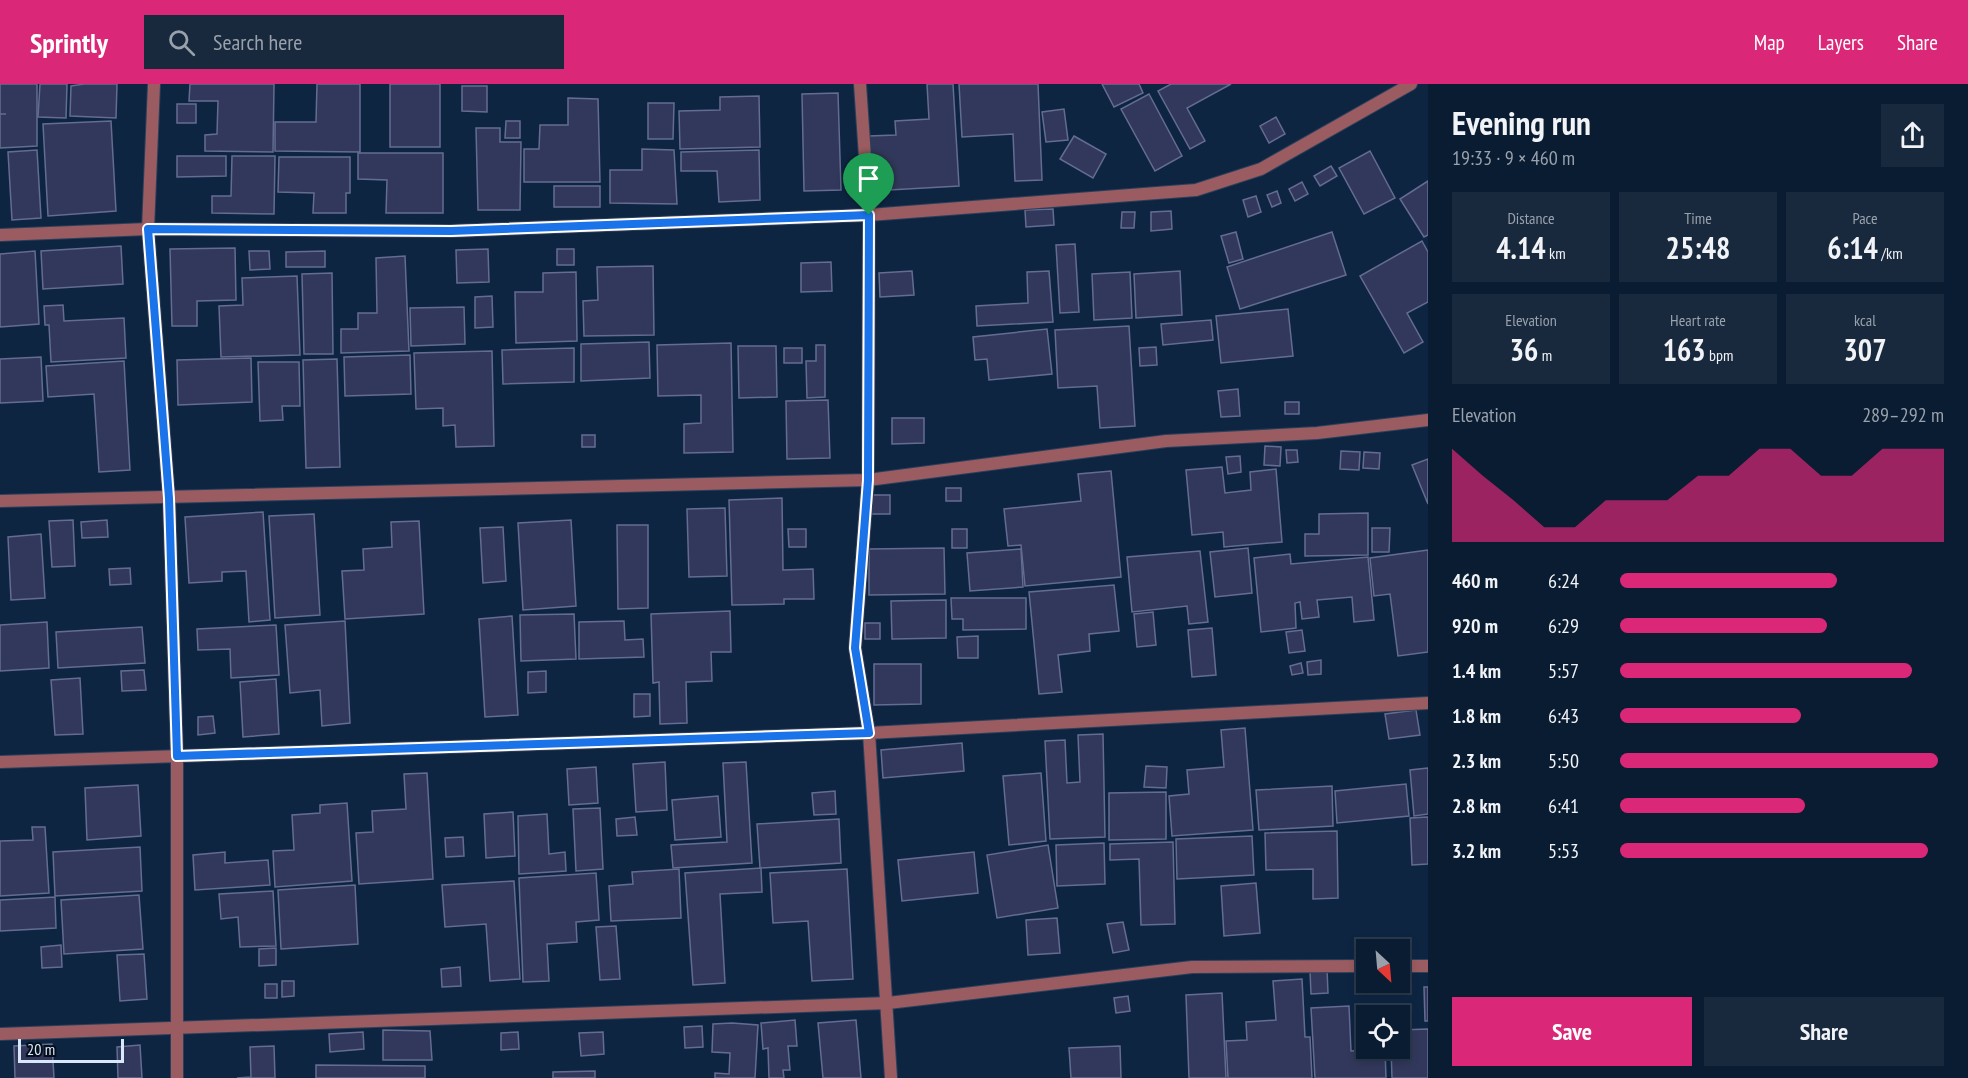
<!DOCTYPE html>
<meta charset="utf-8">
<style>
body{margin:0;font-family:"PT Sans Narrow",sans-serif;background:#18293e;color:#f1f3f6;height:100vh;display:flex;flex-direction:column;font-size:22px;white-space:nowrap}
*{box-sizing:border-box;margin:0}
p{font-size:20px;color:#99a1ac}
.icon{flex:none;width:33px;height:33px;fill:none;stroke:currentColor;stroke-width:2;stroke-linecap:round;stroke-linejoin:round}
.map{position:relative;flex:1;overflow:hidden}
.side{display:flex;flex-direction:column;background:#0a1c32;width:540px}
.side>*{flex:none}
.needle{width:39px;rotate:154deg}
.controls{position:absolute;left:1356px;top:855px;display:grid;gap:12px}
.controls a{display:grid;place-items:center;width:54px;height:54px;border-radius:0px;background:#0a1c32;box-shadow:0 3px 9px #0003,0 0 0 2px #2a3a4d;font-size:30px}
.scale{position:absolute;left:18px;bottom:15px;width:106px;box-sizing:border-box;padding-left:6px;border:3px solid #d9e7fb;border-top:0;font-size:16px;line-height:21px;white-space:nowrap;color:#d9e7fb;-webkit-text-stroke:4px #050e1b;paint-order:stroke}
.pin{position:absolute;display:grid;place-items:center;width:51px;height:51px;color:#fff;margin:-62px -26px;border-radius:50% 50% 50% 0;rotate:-45deg;box-shadow:0 0 6px #0007}
.pin .icon{rotate:45deg}
.round{display:grid;place-items:center;flex:none;width:63px;height:63px;border-radius:0px;background:#18293e}
.overview{display:flex;align-items:center;justify-content:space-between;height:102px;padding:0 24px}
h1{font-size:33px;font-weight:600;line-height:45px}
.metrics{display:grid;grid-template-columns:repeat(3,1fr);gap:9px;height:102px;padding:6px 24px}
.metrics div{display:grid;align-content:center;border-radius:0px;background:#18293e;text-align:center}
.metrics b{font-size:30px;font-weight:600}
.metrics small{font-size:16px;font-weight:400}
.metrics p{font-size:16px}
.chart{height:168px;padding:12px 24px}
.chart p{display:flex;justify-content:space-between}
.chart svg{width:100%;height:108px;margin-top:6px;fill:#db2777;opacity:.7}
.button{display:flex;gap:12px;margin-top:auto;padding:12px 24px}
.button a{flex:1;height:69px;border-radius:0px;background:#db2777;color:#fff;font-size:24px;font-weight:600;line-height:69px;text-align:center}
.button a+a{background:#18293e;color:#f1f3f6}
ul{padding:0 24px;list-style:none;font-size:20px}
li{display:grid;grid-template-columns:96px 72px 1fr;align-items:center;height:45px}
li i{height:15px;border-radius:8px;background:#db2777}
header{display:flex;align-items:center;gap:36px;box-sizing:border-box;height:84px;padding:0 30px;background:#db2777;color:#fff}
header strong{font-size:28px}
nav{display:flex;gap:33px;margin-inline-start:auto;font-size:21px}
.search{width:420px;height:54px;background:#18293e;display:flex;align-items:center;gap:15px;box-sizing:border-box;padding:0 21px;border-radius:0px;color:#99a1ac;font-size:22px}
main{display:flex;flex:1;min-height:0}
.map>svg:first-child{display:block}
.building{fill:#32385b;stroke:#646c92;stroke-width:1.5}
.lines{fill:none;stroke-linecap:round;stroke-linejoin:round}
.minor-casing{stroke:#2a405c;stroke-width:14}
.minor{stroke:#9a5c60;stroke-width:12}
.route-casing{stroke:#fff;stroke-width:12}
.route{stroke:#1a73e8;stroke-width:8}
</style>
<header>
<strong>Sprintly</strong>
<div class="search"><svg class="icon" aria-label="search" viewBox="0 0 24 24"><circle cx="10" cy="10" r="6"/><path d="M15 15l6 6"/></svg>Search here</div>
<nav><a>Map</a><a>Layers</a><a>Share</a></nav>
</header>
<main>
<div class="map">
<svg width="1428" height="994" viewBox="0 0 1428 994">
<rect width="100%" height="100%" fill="#0e2542"/>
<!-- building -->
<g class="building">
<polygon points="0,0 37,0 37,62 0,64 0,30 6,30 0,30"/>
<polygon points="40,0 67,0 66,34 38,33"/>
<polygon points="84,0 117,0 116,34 70,32 71,2"/>
<polygon points="190,0 274,0 273,68 205,67 205,51 217,50 218,17 189,17"/>
<polygon points="317,0 360,0 360,68 275,67 275,38 316,38"/>
<rect x="390" y="0" width="50" height="63"/>
<polygon points="927,0 953,0 959,102 872,107 869,52 896,51 895,37 929,35"/>
<polygon points="959,0 1038,0 1042,96 1015,97 1013,50 962,53"/>
<polygon points="1102,0 1139,0 1143,9 1114,23"/>
<polygon points="1171,0 1231,0 1187,24 1205,57 1190,65 1158,7"/>
<polygon points="462,2 487,2 487,28 462,27"/>
<polygon points="838,9 841,106 804,107 802,10"/>
<polygon points="1149,10 1182,72 1155,87 1121,25"/>
<polygon points="759,12 760,63 680,65 679,27 720,26 720,13"/>
<polygon points="568,14 598,15 600,98 524,98 524,65 539,65 540,41 568,41"/>
<polygon points="648,19 674,19 673,55 648,55"/>
<rect x="177" y="20" width="19" height="19"/>
<polygon points="1064,25 1068,56 1046,58 1042,28"/>
<polygon points="1276,33 1285,50 1269,59 1260,42"/>
<polygon points="111,37 116,127 48,132 43,40"/>
<polygon points="506,37 520,37 520,54 505,54"/>
<polygon points="476,44 500,44 500,58 521,58 520,126 478,126"/>
<polygon points="1074,52 1106,70 1093,94 1060,75"/>
<polygon points="642,65 674,66 677,120 610,119 610,86 642,86"/>
<polygon points="37,66 41,134 12,136 8,68"/>
<polygon points="759,66 760,116 719,118 717,87 681,87 681,68"/>
<polygon points="1370,67 1395,114 1364,130 1339,84"/>
<polygon points="358,69 443,69 443,129 386,129 387,96 358,95"/>
<polygon points="177,72 226,72 226,92 177,93"/>
<polygon points="232,72 275,72 274,130 212,129 212,112 231,112"/>
<polygon points="279,73 350,73 350,109 346,109 346,129 313,129 314,109 278,108"/>
<polygon points="1331,82 1337,92 1320,102 1314,92"/>
<polygon points="1428,97 1428,151 1424,153 1400,115"/>
<polygon points="1302,98 1308,110 1295,117 1289,105"/>
<rect x="554" y="102" width="46" height="21"/>
<polygon points="1277,107 1281,119 1272,123 1267,111"/>
<polygon points="1256,112 1261,128 1248,133 1243,116"/>
<polygon points="1053,125 1054,141 1026,143 1025,126"/>
<polygon points="1171,127 1172,145 1151,147 1151,128"/>
<polygon points="1122,128 1135,128 1134,144 1121,144"/>
<polygon points="1236,148 1243,175 1229,179 1221,152"/>
<polygon points="1332,148 1346,191 1240,225 1227,183"/>
<polygon points="1422,157 1428,168 1428,218 1407,229 1423,258 1404,269 1360,192"/>
<polygon points="1075,160 1079,228 1060,229 1056,161"/>
<polygon points="121,162 123,200 43,205 41,167"/>
<polygon points="235,164 236,216 197,217 197,242 172,242 170,165"/>
<polygon points="488,165 489,198 457,199 456,166"/>
<rect x="557" y="165" width="17" height="16"/>
<polygon points="35,167 39,240 0,243 0,170"/>
<polygon points="249,167 269,167 270,185 250,186"/>
<polygon points="325,167 325,183 286,183 286,168"/>
<polygon points="405,172 409,267 341,269 341,245 358,245 358,229 377,229 376,174"/>
<polygon points="831,178 832,207 801,208 801,179"/>
<polygon points="653,182 654,251 584,252 583,217 598,216 597,183"/>
<polygon points="912,187 914,211 880,213 879,189"/>
<polygon points="1049,187 1053,238 977,242 976,222 1028,219 1027,188"/>
<polygon points="1180,187 1182,231 1136,234 1134,190"/>
<polygon points="576,188 577,257 516,259 515,208 543,208 543,189"/>
<polygon points="1130,188 1132,234 1094,236 1092,190"/>
<polygon points="332,189 333,270 304,270 302,190"/>
<polygon points="297,192 300,271 221,273 219,222 243,221 242,194"/>
<polygon points="492,212 493,243 475,244 475,213"/>
<polygon points="63,221 64,237 124,234 126,274 51,278 49,241 45,241 44,222"/>
<polygon points="464,223 465,260 411,262 410,224"/>
<polygon points="1288,225 1293,272 1221,279 1216,232"/>
<polygon points="1211,236 1213,256 1163,261 1161,240"/>
<polygon points="1129,242 1135,342 1100,344 1097,302 1058,304 1055,246"/>
<polygon points="1047,245 1052,290 989,296 987,275 975,276 973,253"/>
<polygon points="649,258 650,294 581,297 581,260"/>
<polygon points="731,259 733,368 684,369 684,340 701,339 701,311 658,312 657,261"/>
<polygon points="816,261 825,261 825,313 807,314 806,277 816,277"/>
<polygon points="738,262 776,262 777,313 739,314"/>
<polygon points="1156,263 1157,281 1140,282 1139,264"/>
<polygon points="574,264 574,298 503,300 502,266"/>
<rect x="784" y="264" width="18" height="15"/>
<polygon points="492,267 494,362 456,363 455,341 443,342 443,324 416,325 414,269"/>
<polygon points="410,271 411,310 345,312 344,273"/>
<polygon points="41,273 43,317 0,319 0,275"/>
<polygon points="251,274 252,318 178,321 177,276"/>
<polygon points="337,275 340,383 306,384 303,276"/>
<polygon points="124,277 130,386 99,388 94,310 48,313 46,282"/>
<polygon points="258,278 299,278 300,322 282,322 283,336 260,337"/>
<polygon points="1238,305 1240,332 1221,333 1218,307"/>
<polygon points="828,316 830,374 787,375 786,317"/>
<rect x="1285" y="318" width="14" height="12"/>
<polygon points="892,334 924,334 924,359 892,360"/>
<rect x="582" y="351" width="13" height="12"/>
<polygon points="1265,362 1281,363 1280,382 1264,381"/>
<polygon points="1286,366 1297,366 1298,378 1287,379"/>
<polygon points="1341,367 1360,368 1359,386 1340,385"/>
<polygon points="1364,368 1380,369 1379,385 1363,384"/>
<polygon points="1240,372 1241,388 1228,390 1226,373"/>
<polygon points="1428,375 1428,420 1412,381"/>
<polygon points="1222,383 1225,409 1251,406 1250,388 1276,385 1282,458 1224,463 1223,448 1192,451 1186,386"/>
<polygon points="1111,387 1121,493 1025,502 1021,461 1008,462 1004,425 1081,417 1078,390"/>
<rect x="946" y="404" width="15" height="13"/>
<rect x="870" y="411" width="20" height="19"/>
<polygon points="782,414 783,486 813,485 814,515 784,515 784,520 732,521 729,416"/>
<polygon points="725,424 727,492 689,493 687,425"/>
<polygon points="263,428 270,536 249,538 246,487 222,488 222,497 189,499 185,433"/>
<polygon points="1368,429 1368,471 1305,472 1305,450 1319,450 1319,430"/>
<polygon points="314,430 320,531 275,534 269,432"/>
<polygon points="73,436 75,482 52,483 49,437"/>
<polygon points="107,436 108,453 82,454 81,438"/>
<polygon points="571,436 576,522 523,526 518,439"/>
<polygon points="419,437 424,530 345,535 342,487 364,486 363,465 392,463 391,438"/>
<polygon points="617,441 648,441 648,524 618,525"/>
<polygon points="503,443 506,497 483,499 480,444"/>
<polygon points="1372,444 1390,444 1389,468 1372,468"/>
<polygon points="788,445 806,445 806,463 789,463"/>
<rect x="952" y="445" width="15" height="19"/>
<polygon points="41,450 45,514 11,516 8,453"/>
<polygon points="944,464 945,510 869,511 869,465"/>
<polygon points="1248,464 1252,509 1215,513 1210,468"/>
<polygon points="1021,465 1023,503 970,507 967,469"/>
<polygon points="1428,466 1428,568 1398,572 1390,510 1374,512 1370,474"/>
<polygon points="1200,467 1208,538 1189,540 1187,522 1132,528 1127,473"/>
<polygon points="1290,470 1291,480 1368,473 1374,536 1354,538 1352,513 1317,516 1319,533 1302,535 1300,518 1295,519 1296,544 1261,548 1254,474"/>
<polygon points="130,484 131,500 110,501 109,485"/>
<polygon points="1114,501 1119,547 1089,550 1090,567 1058,571 1062,608 1039,610 1029,508"/>
<polygon points="951,514 1026,514 1026,545 963,546 963,535 952,535"/>
<polygon points="946,516 946,554 892,555 891,517"/>
<polygon points="730,527 731,568 711,568 712,597 686,598 687,639 660,640 659,598 653,599 651,530"/>
<polygon points="1153,528 1156,561 1137,563 1134,530"/>
<polygon points="574,530 576,575 521,577 520,531"/>
<polygon points="512,532 518,631 485,633 479,535"/>
<polygon points="345,537 350,639 322,642 320,606 290,609 285,541"/>
<polygon points="624,537 625,556 643,555 644,573 579,575 579,538"/>
<polygon points="47,538 49,584 0,587 0,541"/>
<rect x="865" y="539" width="15" height="16"/>
<polygon points="276,541 279,591 231,594 230,565 198,566 197,545"/>
<polygon points="142,543 145,579 58,584 56,548"/>
<polygon points="1212,544 1216,591 1192,593 1188,546"/>
<polygon points="1302,546 1305,567 1289,569 1286,548"/>
<polygon points="978,552 978,574 958,574 957,553"/>
<polygon points="1321,576 1321,590 1308,591 1307,578"/>
<polygon points="1301,579 1303,589 1292,591 1290,582"/>
<polygon points="874,580 921,580 921,620 874,621"/>
<polygon points="144,586 146,606 122,607 121,587"/>
<polygon points="546,587 546,608 528,609 528,588"/>
<polygon points="80,594 83,650 55,651 51,596"/>
<polygon points="276,595 279,650 243,653 240,598"/>
<polygon points="634,610 650,610 650,632 634,633"/>
<polygon points="1416,626 1420,651 1389,655 1385,630"/>
<polygon points="213,632 215,649 198,651 198,633"/>
<polygon points="1245,644 1253,746 1172,752 1169,712 1189,710 1187,686 1224,683 1221,646"/>
<polygon points="1103,650 1105,753 1050,755 1045,657 1065,656 1067,699 1080,698 1078,651"/>
<polygon points="962,659 964,687 883,694 881,666"/>
<polygon points="665,678 667,726 636,728 633,680"/>
<polygon points="746,678 752,779 673,784 671,761 727,758 723,679"/>
<polygon points="1146,682 1167,683 1166,704 1144,703"/>
<polygon points="596,683 598,719 569,721 567,685"/>
<polygon points="1428,684 1428,730 1414,732 1410,686"/>
<polygon points="427,689 433,795 359,800 356,749 373,748 372,727 406,725 404,690"/>
<polygon points="1041,689 1046,757 1009,761 1003,692"/>
<polygon points="1406,700 1409,732 1337,739 1335,707"/>
<polygon points="138,701 141,752 87,756 85,704"/>
<polygon points="1332,702 1333,742 1259,746 1256,706"/>
<polygon points="835,707 836,730 814,731 812,709"/>
<polygon points="1166,708 1166,755 1109,756 1109,709"/>
<polygon points="718,712 721,753 675,756 672,716"/>
<polygon points="347,719 352,797 275,803 273,767 294,766 292,731 320,729 320,721"/>
<polygon points="600,724 603,785 576,787 573,725"/>
<polygon points="513,728 515,772 486,774 484,730"/>
<polygon points="547,730 549,770 565,768 566,787 519,790 518,732"/>
<polygon points="635,733 637,751 617,752 616,735"/>
<polygon points="1428,733 1428,780 1412,781 1410,734"/>
<polygon points="839,735 841,779 760,784 757,740"/>
<polygon points="32,743 45,743 49,809 0,812 0,757 33,756"/>
<polygon points="1337,747 1338,814 1313,815 1313,785 1266,786 1265,749"/>
<polygon points="1252,752 1254,791 1177,795 1176,755"/>
<polygon points="463,753 464,772 446,773 445,754"/>
<polygon points="1173,758 1175,840 1141,841 1139,775 1110,776 1110,760"/>
<polygon points="1104,759 1105,800 1057,802 1056,761"/>
<polygon points="1048,761 1058,824 997,834 987,771"/>
<polygon points="140,763 142,807 55,812 53,768"/>
<polygon points="225,768 225,779 268,776 270,801 195,806 193,771"/>
<polygon points="974,768 978,809 902,817 898,776"/>
<polygon points="761,784 762,808 720,810 725,899 693,901 685,789"/>
<polygon points="679,785 681,834 611,837 609,802 633,800 632,788"/>
<polygon points="847,785 853,895 812,897 808,837 773,839 770,789"/>
<polygon points="596,789 599,836 576,838 577,858 547,860 549,897 523,898 519,794"/>
<polygon points="514,797 520,895 490,897 486,840 445,843 442,801"/>
<polygon points="1256,799 1260,849 1224,852 1221,802"/>
<polygon points="355,801 358,860 281,865 278,806"/>
<polygon points="273,807 276,862 240,863 238,833 221,835 219,810"/>
<polygon points="139,811 143,865 64,870 61,816"/>
<polygon points="55,813 56,844 0,847 0,816"/>
<polygon points="1057,834 1060,869 1028,871 1026,836"/>
<polygon points="1123,838 1129,866 1113,869 1107,840"/>
<polygon points="616,842 620,895 600,896 596,843"/>
<polygon points="61,861 62,883 42,884 41,863"/>
<polygon points="276,864 276,881 259,882 259,865"/>
<polygon points="144,870 147,915 120,917 117,871"/>
<polygon points="460,883 461,902 442,903 441,885"/>
<polygon points="1327,885 1328,909 1311,910 1310,887"/>
<polygon points="1302,895 1305,953 1310,953 1312,994 1228,994 1226,957 1247,956 1246,938 1276,936 1273,897"/>
<polygon points="282,897 294,897 294,912 282,913"/>
<rect x="265" y="900" width="12" height="14"/>
<polygon points="1424,903 1428,903 1428,937 1425,937"/>
<polygon points="1222,909 1226,994 1189,994 1186,911"/>
<polygon points="1128,912 1130,927 1116,929 1114,914"/>
<polygon points="1349,922 1351,967 1385,965 1386,994 1315,994 1311,924"/>
<polygon points="795,936 797,962 788,962 790,986 783,986 784,994 769,994 768,964 763,965 761,939"/>
<polygon points="856,936 861,994 823,994 818,939"/>
<polygon points="732,939 758,941 755,994 715,994 715,989 729,990 730,969 712,968 713,940"/>
<polygon points="702,942 703,963 685,964 684,943"/>
<polygon points="1428,945 1428,994 1392,994 1391,964 1400,964 1400,946"/>
<polygon points="383,946 430,947 432,976 383,976"/>
<polygon points="363,948 364,965 330,968 329,950"/>
<polygon points="518,948 519,965 501,966 501,949"/>
<polygon points="603,948 604,970 581,972 579,949"/>
<polygon points="52,960 54,994 15,994 14,962"/>
<polygon points="140,961 142,994 118,994 117,963"/>
<polygon points="274,962 275,994 237,994 251,993 250,963"/>
<polygon points="1120,962 1121,994 1071,994 1069,964"/>
<polygon points="316,981 425,982 425,994 316,994"/>
<polygon points="595,987 595,994 553,994 553,988"/>
</g>
<g class="lines">
<defs>
<g id="minor">
<polyline points="154,0 148,145 169,414 177,672 177,994"/>
<polyline points="860,0 869,131 868,396 855,564 869,649 891,994"/>
<polyline points="0,151 148,145 451,147 869,131 1196,106 1261,85 1411,0"/>
<polyline points="0,417 868,396 1166,357 1317,349 1428,336"/>
<polyline points="0,678 869,649 1428,619"/>
<polyline points="1400,882 1428,882"/>
<polyline points="0,950 888,919 1192,883 1366,882"/>
</g>
</defs>
<!-- minor casing -->
<use href="#minor" class="minor-casing"/>
<!-- minor -->
<use href="#minor" class="minor"/>
</g>
<g class="lines">
<defs>
<polygon id="route" points="869,131 868,396 855,564 869,649 177,672 169,414 148,145 451,147"/>
</defs>
<!-- route casing -->
<use href="#route" class="route-casing"/>
<!-- route -->
<use href="#route" class="route"/>
</g>
</svg>
<div class="controls">
<a><svg class="needle" viewBox="-14 -14 28 28"><path d="M0-13l5 13h-10z" fill="#e53935"/><path d="M0 13l5-13h-10z" fill="#99a1ac"/></svg></a>
<a><svg class="icon" aria-label="locate" viewBox="0 0 24 24"><circle cx="12" cy="12" r="6"/><path d="M12 2v4M12 18v4M2 12h4M18 12h4"/></svg></a>
</div>
<div class="scale">20 m</div>
<div class="pin" style="left:869px;top:131px;background:#1e9e55"><svg class="icon" aria-label="arrive" viewBox="0 0 24 24"><path d="M6 21V4h12l-3 4 3 4H6"/></svg></div>
</div>
<section class="side">
<div class="overview"><div><h1>Evening run</h1><p>19:33 · 9 × 460 m</p></div><a class="round"><svg class="icon" aria-label="share" viewBox="0 0 24 24"><path d="M12 15V3M7 8l5-5 5 5M5 13v7h14v-7"/></svg></a></div>
<div class="metrics">
<div><p>Distance</p><b>4.14<small> km</small></b></div>
<div><p>Time</p><b>25:48</b></div>
<div><p>Pace</p><b>6:14<small> /km</small></b></div>
</div>
<div class="metrics">
<div><p>Elevation</p><b>36<small> m</small></b></div>
<div><p>Heart rate</p><b>163<small> bpm</small></b></div>
<div><p>kcal</p><b>307</b></div>
</div>
<div class="chart"><p><span>Elevation</span>289–292 m</p>
<svg viewBox="0 0 160 44" preserveAspectRatio="none"><path d="M0 44V6L10 17L20 27L30 38L40 38L50 27L60 27L70 27L80 17L90 17L100 6L110 6L120 17L130 17L140 6L150 6L160 6V44z"/></svg>
</div>
<ul>
<li><b>460 m</b>6:24<i style="width:67%"></i></li>
<li><b>920 m</b>6:29<i style="width:64%"></i></li>
<li><b>1.4 km</b>5:57<i style="width:90%"></i></li>
<li><b>1.8 km</b>6:43<i style="width:56%"></i></li>
<li><b>2.3 km</b>5:50<i style="width:98%"></i></li>
<li><b>2.8 km</b>6:41<i style="width:57%"></i></li>
<li><b>3.2 km</b>5:53<i style="width:95%"></i></li>
</ul>
<div class="button"><a>Save</a><a>Share</a></div>
</section>
</main>
